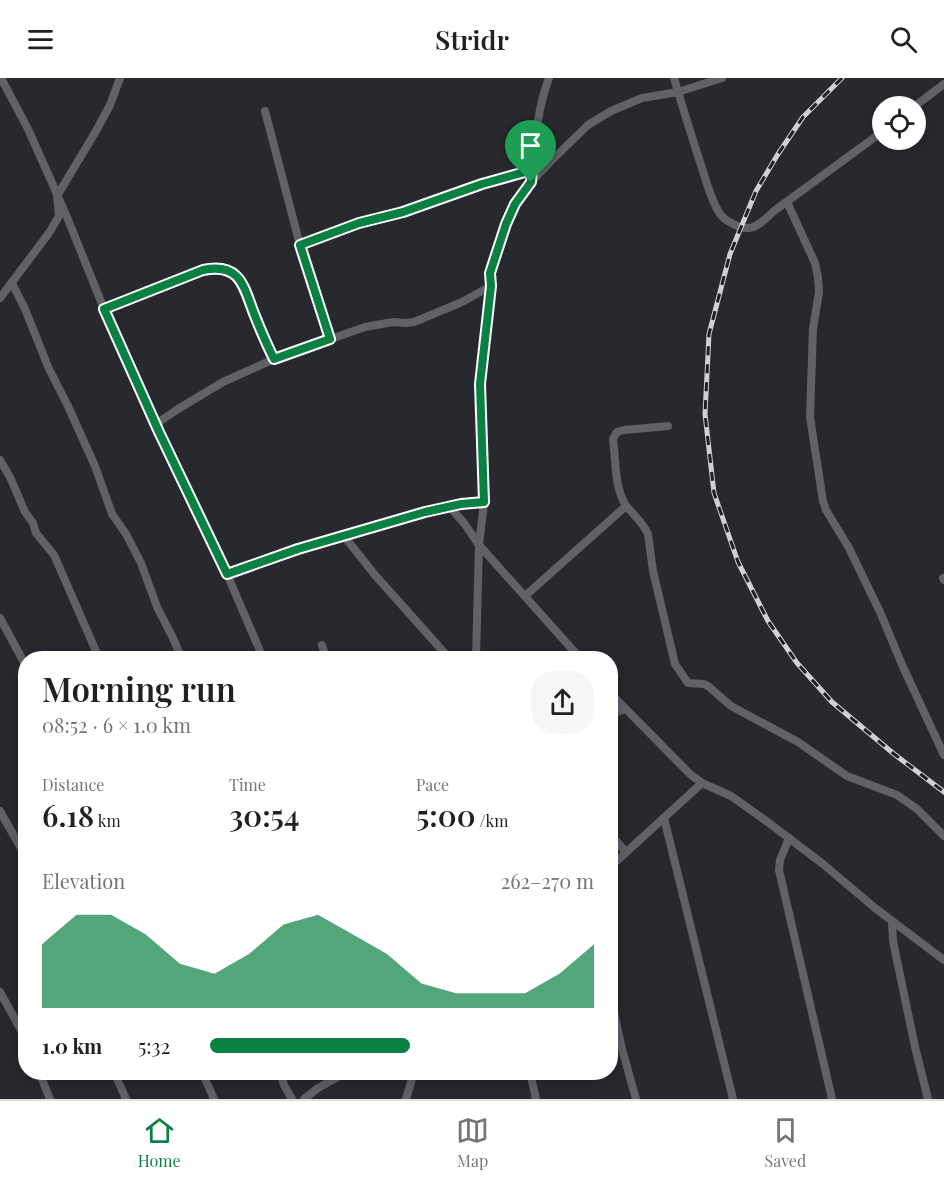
<!DOCTYPE html>
<meta charset="utf-8">
<style>
body{margin:0;font-family:"Playfair Display",serif;background:#f6f6f6;color:#202124;height:100vh;display:flex;flex-direction:column;font-size:22px;white-space:nowrap}
*{box-sizing:border-box;margin:0}
p{font-size:20px;color:#757577}
.icon{flex:none;width:33px;height:33px;fill:none;stroke:currentColor;stroke-width:2;stroke-linecap:round;stroke-linejoin:round}
.map{position:relative;flex:1;overflow:hidden}
.side{position:absolute;left:18px;top:573px;width:600px;height:429px;display:flex;flex-direction:column;background:#fff;border-radius:24px;box-shadow:0 3px 15px #0003}
.side>*{flex:none}
.fabs{position:absolute;left:872px;top:18px;display:grid;gap:12px}
.fabs a{display:grid;place-items:center;width:54px;height:54px;border-radius:50%;background:#fff;box-shadow:0 3px 15px #0003;font-size:30px}
.pin{position:absolute;display:grid;place-items:center;width:51px;height:51px;color:#fff;margin:-62px -26px;border-radius:50% 50% 50% 0;rotate:-45deg;box-shadow:0 0 6px #0007}
.pin .icon{rotate:45deg}
.round{display:grid;place-items:center;flex:none;width:63px;height:63px;border-radius:24px;background:#f6f6f6}
.headline{display:flex;align-items:center;justify-content:space-between;height:102px;padding:0 24px}
h1{font-size:33px;font-weight:600;line-height:45px}
.figures{display:grid;grid-template-columns:repeat(3,1fr);gap:9px;height:102px;padding:6px 24px}
.figures div{display:grid;align-content:center}
.figures b{font-size:30px;font-weight:600}
.figures small{font-size:16px;font-weight:400}
.figures p{font-size:16px}
.chart{height:168px;padding:12px 24px}
.chart p{display:flex;justify-content:space-between}
.chart svg{width:100%;height:108px;margin-top:6px;fill:#0b8043;opacity:.7}
ul{padding:0 24px;list-style:none;font-size:20px}
li{display:grid;grid-template-columns:96px 72px 1fr;align-items:center;height:45px}
li i{height:15px;border-radius:8px;background:#0b8043}
header{display:flex;justify-content:space-between;align-items:center;height:78px;padding:0 24px;background:#fff;font-size:27px;font-weight:600}
.dock{display:flex;justify-content:space-around;align-items:center;height:84px;border-top:2px solid #e0e0e0;background:#fff;font-size:16px;color:#757577}
.dock a{display:grid;justify-items:center;gap:3px}
.dock .on{color:#0b8043}
.map>svg:first-child{display:block}
.lines{fill:none;stroke-linecap:round;stroke-linejoin:round}
.street{stroke:#606268;stroke-width:8}
.rail-casing{stroke:#cfd1d4;stroke-width:5}
.rail{stroke:#1e2025;stroke-width:3;stroke-dasharray:9;stroke-linecap:butt}
.route-casing{stroke:#fff;stroke-width:12}
.route{stroke:#0b8043;stroke-width:8}
</style>
<header><svg class="icon" aria-label="menu" viewBox="0 0 24 24"><path d="M4 6h16M4 12h16M4 18h16"/></svg>Stridr<svg class="icon" aria-label="search" viewBox="0 0 24 24"><circle cx="10" cy="10" r="6"/><path d="M15 15l6 6"/></svg></header>
<div class="map">
<svg width="944" height="1021" viewBox="0 0 944 1021">
<rect width="100%" height="100%" fill="#27292e"/>
<g class="lines">
<!-- street -->
<g class="street">
<polyline points="1,0 28,51 49,98 67,139 104,231 159,354 227,496 263,580"/>
<path d="M674 0C682 28 691 56 700 84 706 101 710 121 720 136 725 143 739 150 747 150 757 151 767 139 774 133L882 54"/>
<polyline points="915,28 944,6"/>
<polyline points="265,33 300,167 330,261"/>
<path d="M532 98C535 65 537 31 549 0"/>
<polyline points="787,124 815,185 818,199 819,214 813,251 810,339 823,423 826,432 849,470 880,534 903,589 944,677"/>
<polyline points="300,167 359,145 403,134 482,106 533,92"/>
<polyline points="12,205 25,231 49,291 67,326 95,388 112,436 126,456 141,485 157,529 174,562 181,580"/>
<polyline points="0,220 49,155 59,138 57,118 96,53 110,27 120,0"/>
<path d="M104 231 203 192C242 185 244 211 255 238 261 253 267 267 274 281"/>
<polyline points="156,346 178,331 223,304 274,281 365,249 393,244 406,245 414,244 462,224 491,208"/>
<path d="M668 348 624 352 617 354 613 361C616 382 614 407 625 426 632 436 643 444 648 456L653 493 675 586 688 605 704 606 708 608 731 628 798 664 847 698 897 717 917 731 944 758"/>
<polyline points="0,382 10,399 25,434 33,445 36,455 54,477 99,580"/>
<polyline points="449,428 464,445 479,467 476,580"/>
<polyline points="344,458 375,497 449,580"/>
<polyline points="227,496 298,471 425,434 461,426 484,424"/>
<polyline points="943,500 944,502"/>
<polyline points="525,518 626,428"/>
<polyline points="0,540 26,588"/>
<polyline points="322,567 326,580"/>
<polyline points="580,580 479,467 484,424 480,306 491,208 490,195 506,146 515,126 531,104 553,81 588,47 611,33 642,20 678,14 722,0"/>
<polyline points="610,615 690,696 702,705 731,718 769,745 823,786 875,830 944,882"/>
<polyline points="610,636 626,631"/>
<polyline points="0,733 26,779"/>
<polyline points="664,740 733,1021"/>
<polyline points="610,756 626,774"/>
<polyline points="789,760 780,782 779,792 832,1021"/>
<polyline points="610,789 702,705"/>
<polyline points="892,844 893,863 915,969 928,1021"/>
<polyline points="0,914 26,961"/>
<polyline points="610,916 622,971 636,1021"/>
<polyline points="39,994 50,1021"/>
<polyline points="114,994 126,1021"/>
<polyline points="202,994 214,1021"/>
<polyline points="280,994 284,1007 292,1021"/>
<polyline points="530,994 536,1021"/>
<polyline points="304,1021 318,1010 347,994"/>
<polyline points="406,1021 414,994"/>
</g>
<defs>
<polyline id="rail" points="842,0 803,39 778,76 756,113 730,176 709,256 705,336 714,415 738,484 768,543 797,585 832,624 894,676 944,714"/>
</defs>
<!-- rail casing -->
<use href="#rail" class="rail-casing"/>
<!-- rail -->
<use href="#rail" class="rail"/>
</g>
<g class="lines">
<defs>
<path id="route" d="M532 92 531 104 515 126 506 146 490 195 491 208 480 306 484 424 461 426 425 434 298 471 227 496 159 354 104 231 203 192C242 184 244 211 255 238 261 253 267 267 274 281L330 261 300 167 359 145 403 134 482 106Z"/>
</defs>
<!-- route casing -->
<use href="#route" class="route-casing"/>
<!-- route -->
<use href="#route" class="route"/>
</g>
</svg>
<div class="fabs">
<a><svg class="icon" aria-label="locate" viewBox="0 0 24 24"><circle cx="12" cy="12" r="6"/><path d="M12 2v4M12 18v4M2 12h4M18 12h4"/></svg></a>
</div>
<div class="pin" style="left:531px;top:104px;background:#1e9e55"><svg class="icon" aria-label="arrive" viewBox="0 0 24 24"><path d="M6 21V4h12l-3 4 3 4H6"/></svg></div>
<section class="side">
<div class="headline"><div><h1>Morning run</h1><p>08:52 · 6 × 1.0 km</p></div><a class="round"><svg class="icon" aria-label="share" viewBox="0 0 24 24"><path d="M12 15V3M7 8l5-5 5 5M5 13v7h14v-7"/></svg></a></div>
<div class="figures">
<div><p>Distance</p><b>6.18<small> km</small></b></div>
<div><p>Time</p><b>30:54</b></div>
<div><p>Pace</p><b>5:00<small> /km</small></b></div>
</div>
<div class="chart"><p><span>Elevation</span>262–270 m</p>
<svg viewBox="0 0 160 44" preserveAspectRatio="none"><path d="M0 44V18L10 6L20 6L30 14L40 26L50 30L60 22L70 10L80 6L90 14L100 22L110 34L120 38L130 38L140 38L150 30L160 18V44z"/></svg>
</div>
<ul>
<li><b>1.0 km</b>5:32<i style="width:52%"></i></li>
</ul>
</section>
</div>
<nav class="dock">
<a class="on"><svg class="icon" aria-label="home" viewBox="0 0 24 24"><path d="M3 11l9-7 9 7M6 9v11h12V9"/></svg>Home</a>
<a><svg class="icon" aria-label="map" viewBox="0 0 24 24"><path d="M3 6l6-2 6 2 6-2v14l-6 2-6-2-6 2zM9 4v14M15 6v14"/></svg>Map</a>
<a><svg class="icon" aria-label="saved" viewBox="0 0 24 24"><path d="M7 4h10v16l-5-4-5 4z"/></svg>Saved</a>
</nav>
